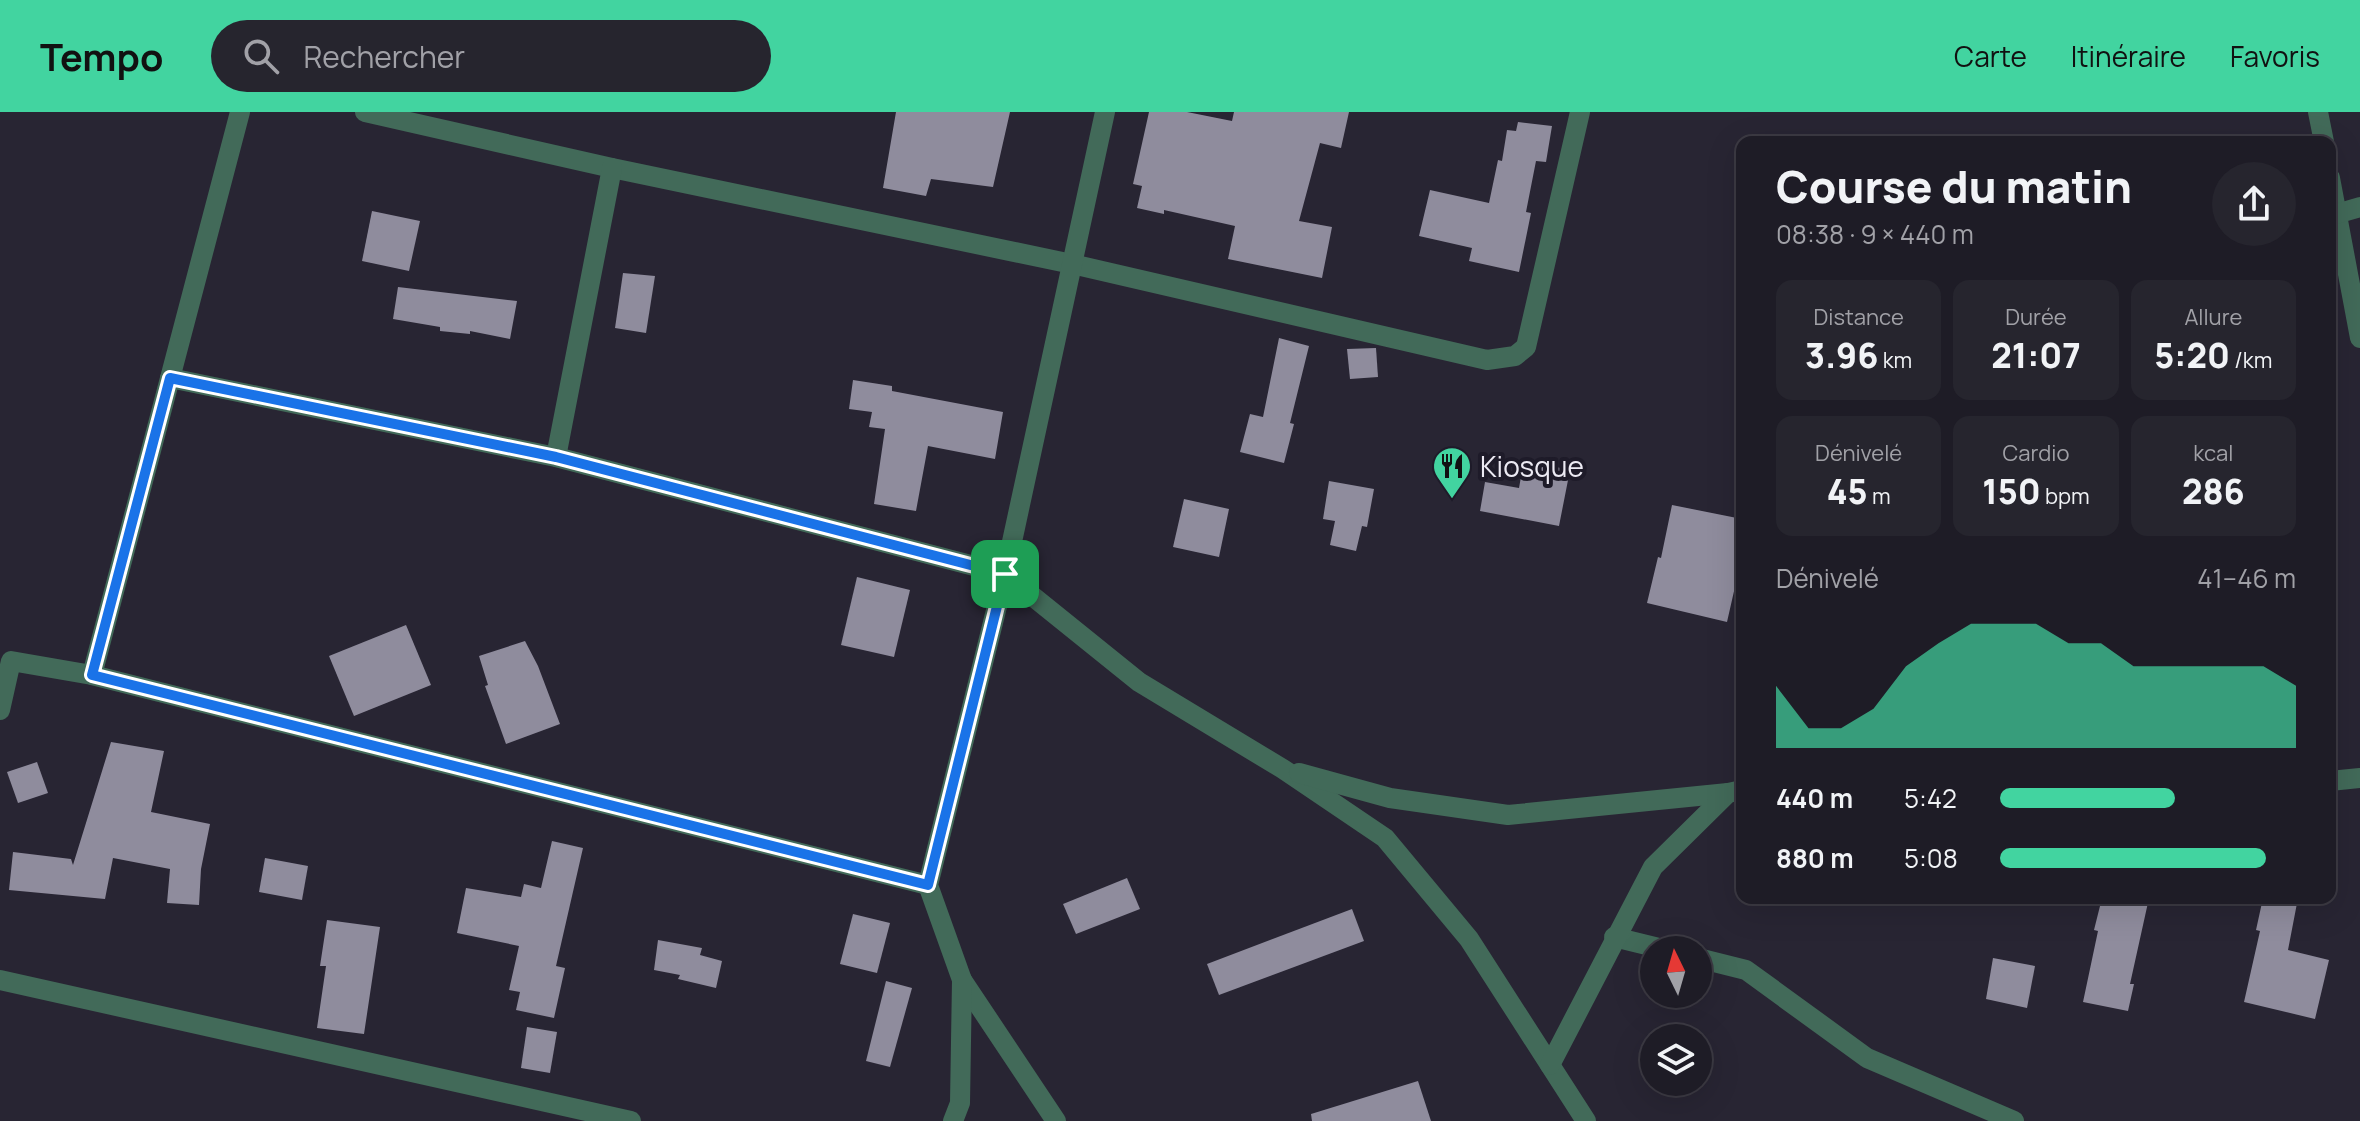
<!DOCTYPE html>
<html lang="fr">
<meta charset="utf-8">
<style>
body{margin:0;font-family:Manrope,sans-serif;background:#26252e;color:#f1f3f6;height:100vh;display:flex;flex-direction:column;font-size:30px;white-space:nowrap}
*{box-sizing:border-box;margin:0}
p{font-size:26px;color:#a1a1a7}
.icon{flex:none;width:44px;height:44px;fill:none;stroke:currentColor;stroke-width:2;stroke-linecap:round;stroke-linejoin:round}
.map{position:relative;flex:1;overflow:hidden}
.drawer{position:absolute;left:1736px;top:24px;width:600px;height:768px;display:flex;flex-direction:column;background:#1e1c26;border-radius:16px;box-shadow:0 8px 32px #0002,0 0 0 2px #3c3a43}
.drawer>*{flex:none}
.needle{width:52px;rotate:355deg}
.buttons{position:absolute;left:1640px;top:824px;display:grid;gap:16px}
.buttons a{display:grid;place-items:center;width:72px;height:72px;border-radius:50%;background:#1e1c26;box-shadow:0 8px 32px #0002,0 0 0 2px #3c3a43;font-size:40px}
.pin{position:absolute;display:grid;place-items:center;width:68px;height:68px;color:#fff;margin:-34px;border-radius:16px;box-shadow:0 4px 12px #0006}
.round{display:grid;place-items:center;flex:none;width:84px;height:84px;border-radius:42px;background:#26252e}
.head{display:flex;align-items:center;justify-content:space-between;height:136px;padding:0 40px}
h1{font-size:44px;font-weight:800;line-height:60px}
.stats{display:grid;grid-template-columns:repeat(3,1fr);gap:12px;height:136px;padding:8px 40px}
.stats div{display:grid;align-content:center;border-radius:16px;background:#26252e;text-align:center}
.stats b{font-size:34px;font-weight:800}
.stats small{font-size:22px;font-weight:400}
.stats p{font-size:22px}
.chart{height:224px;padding:16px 40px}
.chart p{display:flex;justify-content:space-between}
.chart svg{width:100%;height:144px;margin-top:8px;fill:#42d4a0;opacity:.7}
ul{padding:0 40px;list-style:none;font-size:26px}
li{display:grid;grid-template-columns:128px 96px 1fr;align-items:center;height:60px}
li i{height:20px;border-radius:10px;background:#42d4a0}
header{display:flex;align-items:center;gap:48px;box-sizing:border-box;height:112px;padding:0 40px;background:#42d4a0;color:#111}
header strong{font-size:38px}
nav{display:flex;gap:44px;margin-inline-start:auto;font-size:28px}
.search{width:560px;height:72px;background:#26252e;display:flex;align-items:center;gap:20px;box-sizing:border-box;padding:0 28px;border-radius:44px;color:#a1a1a7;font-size:30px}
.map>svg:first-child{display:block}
.building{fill:#8f8c9d}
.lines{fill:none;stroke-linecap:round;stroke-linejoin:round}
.street{stroke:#426a59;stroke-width:20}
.route-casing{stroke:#fff;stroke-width:16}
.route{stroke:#1a73e8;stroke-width:10}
.labels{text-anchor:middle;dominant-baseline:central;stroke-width:8;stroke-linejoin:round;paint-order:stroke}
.poi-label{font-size:28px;fill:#eceaf3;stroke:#1e1b29;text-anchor:start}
</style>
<header>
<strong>Tempo</strong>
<div class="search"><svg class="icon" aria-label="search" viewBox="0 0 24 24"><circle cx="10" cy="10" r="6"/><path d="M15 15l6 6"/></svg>Rechercher</div>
<nav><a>Carte</a><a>Itinéraire</a><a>Favoris</a></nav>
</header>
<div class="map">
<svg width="2360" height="1009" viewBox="0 0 2360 1009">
<rect width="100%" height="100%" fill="#282533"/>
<!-- building -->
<g class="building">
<polygon points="896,0 1010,0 993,75 931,67 926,84 883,76"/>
<polygon points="1149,0 1187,0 1232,9 1234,0 1349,0 1341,36 1320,31 1299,109 1332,115 1322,166 1228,147 1235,114 1164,98 1164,102 1137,96 1142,74 1133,72"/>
<polygon points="1518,10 1552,14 1546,50 1536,49 1526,100 1531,101 1519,160 1469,149 1472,136 1419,124 1430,78 1489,91 1498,48 1502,49 1507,18 1516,19"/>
<polygon points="372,99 420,109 409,159 362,149"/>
<polygon points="623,161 655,164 646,221 615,216"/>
<polygon points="398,175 517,189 510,227 470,219 470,222 440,219 440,215 393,207"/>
<polygon points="1279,226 1309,234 1290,311 1294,312 1284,351 1240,340 1250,302 1263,305"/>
<polygon points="1376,236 1378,265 1350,267 1347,237"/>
<polygon points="853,268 892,274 892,279 1003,300 995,347 928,334 916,399 874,392 885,317 869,315 872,300 849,297"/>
<polygon points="1524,348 1570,358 1559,414 1480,399 1485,370 1519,376"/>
<polygon points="1329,369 1374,377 1367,415 1362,414 1356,439 1330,433 1335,409 1323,407"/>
<polygon points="1184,387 1229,397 1219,445 1173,435"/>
<polygon points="1672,393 1742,407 1742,444 1727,510 1647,491 1658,445 1661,446"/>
<polygon points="857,465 910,478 894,545 841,533"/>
<polygon points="406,513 431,573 354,604 329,544"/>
<polygon points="525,529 538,554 560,612 506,632 485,574 488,573 479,544"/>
<polygon points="111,630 164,639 151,700 210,712 201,757 199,793 167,791 170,757 113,746 105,787 9,778 13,740 71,747 73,753"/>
<polygon points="37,650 48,681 18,691 7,660"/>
<polygon points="552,729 583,736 556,854 565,856 554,906 516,898 520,880 509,878 519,834 457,821 466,776 521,785 524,772 541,776"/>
<polygon points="265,746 308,754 302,788 259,780"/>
<polygon points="1127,766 1140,797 1076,822 1063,792"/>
<polygon points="2102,786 2149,786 2130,872 2134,872 2128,899 2083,890 2098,819 2094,818"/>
<polygon points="2263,786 2298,786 2288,838 2329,848 2315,907 2244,890 2260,819 2256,818"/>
<polygon points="1352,797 1364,829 1219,883 1207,852"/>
<polygon points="853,802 890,811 877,861 840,852"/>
<polygon points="327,808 380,815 364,922 317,916 326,854 320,854"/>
<polygon points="658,828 702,836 700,843 722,849 716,876 678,867 680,863 654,858"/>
<polygon points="1993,846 2035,854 2027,896 1986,887"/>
<polygon points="886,869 912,876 890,955 866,949"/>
<polygon points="527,915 557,920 550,961 521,956"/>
<polygon points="1418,969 1431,1009 1312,1009 1311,1002"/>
</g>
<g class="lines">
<!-- street -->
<g class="street">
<polyline points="365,0 612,56 1072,152 1487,248 1515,244 1526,235 1580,0"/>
<polyline points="2318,0 2324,30"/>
<polyline points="2330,66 2360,226"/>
<polyline points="2336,102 2360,95"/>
<polyline points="170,266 556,345 1005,462 1139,570 1283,657 1385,726 1469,827 1586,1009"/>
<polyline points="556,345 612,56"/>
<polyline points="92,563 240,0"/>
<polyline points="0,598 11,549 92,563 928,773"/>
<polyline points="1299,661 1390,686 1508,703 1728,681"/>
<polyline points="2330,669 2360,666"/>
<polyline points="1614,825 1667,838"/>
<polyline points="1698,846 1746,858 1867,946 2014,1009"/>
<polyline points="0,868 631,1009"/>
<polyline points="962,868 1056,1009"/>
<polyline points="1550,953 1653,755 1728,681 1742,678"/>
<polyline points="953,1009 960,991 962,868 928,773 1005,462 1105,0"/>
</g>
</g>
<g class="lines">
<defs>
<polygon id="route" points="170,266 556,345 1005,462 928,773 92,563"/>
</defs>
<!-- route casing -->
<use href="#route" class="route-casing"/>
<!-- route -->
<use href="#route" class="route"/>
</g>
<!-- icons -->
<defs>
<symbol id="restaurant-pin" viewBox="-11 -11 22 30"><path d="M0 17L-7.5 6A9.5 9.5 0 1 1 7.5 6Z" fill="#42d4a0" stroke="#1e1b29"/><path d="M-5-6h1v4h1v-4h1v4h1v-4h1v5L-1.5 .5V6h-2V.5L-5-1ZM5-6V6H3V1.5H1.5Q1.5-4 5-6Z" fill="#111"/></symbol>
</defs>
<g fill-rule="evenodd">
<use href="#restaurant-pin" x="1430" y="332" width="44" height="60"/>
</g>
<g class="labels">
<!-- poi labels -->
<g class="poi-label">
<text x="1480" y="354">Kiosque</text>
</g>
</g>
</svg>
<div class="buttons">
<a><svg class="needle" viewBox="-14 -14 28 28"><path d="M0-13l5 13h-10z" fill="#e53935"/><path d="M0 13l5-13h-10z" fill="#a1a1a7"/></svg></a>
<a><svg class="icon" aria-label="layers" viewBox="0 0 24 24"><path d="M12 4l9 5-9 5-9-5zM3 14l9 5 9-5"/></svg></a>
</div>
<div class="pin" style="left:1005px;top:462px;background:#1e9e55"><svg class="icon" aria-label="arrive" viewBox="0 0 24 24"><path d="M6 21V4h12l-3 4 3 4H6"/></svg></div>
<section class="drawer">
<div class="head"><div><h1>Course du matin</h1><p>08:38 · 9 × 440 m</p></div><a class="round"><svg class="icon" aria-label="share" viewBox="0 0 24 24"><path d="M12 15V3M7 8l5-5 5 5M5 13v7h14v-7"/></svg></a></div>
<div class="stats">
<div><p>Distance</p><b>3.96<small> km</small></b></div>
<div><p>Durée</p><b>21:07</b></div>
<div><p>Allure</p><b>5:20<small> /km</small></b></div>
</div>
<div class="stats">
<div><p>Dénivelé</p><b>45<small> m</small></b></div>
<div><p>Cardio</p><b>150<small> bpm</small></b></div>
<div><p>kcal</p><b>286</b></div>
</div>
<div class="chart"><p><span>Dénivelé</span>41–46 m</p>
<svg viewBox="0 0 160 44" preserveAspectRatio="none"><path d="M0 44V25L10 38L20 38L30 32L40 19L50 12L60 6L70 6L80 6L90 12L100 12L110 19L120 19L130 19L140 19L150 19L160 25V44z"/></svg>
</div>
<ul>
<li><b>440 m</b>5:42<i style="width:59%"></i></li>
<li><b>880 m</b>5:08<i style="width:90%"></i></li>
</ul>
</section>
</div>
